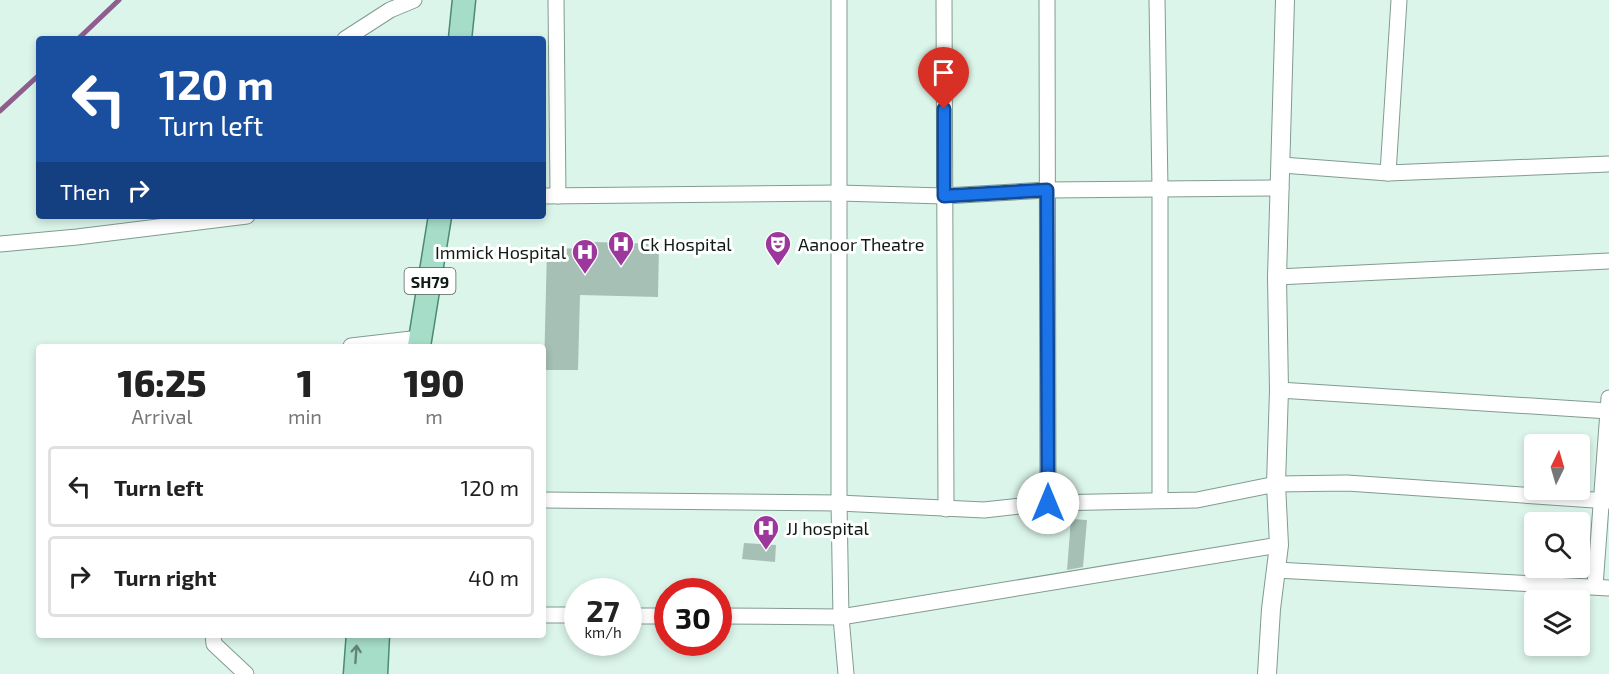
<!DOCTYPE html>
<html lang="en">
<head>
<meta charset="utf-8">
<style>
	body { margin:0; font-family:"Exo 2",sans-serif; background:#f6f6f6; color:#222; height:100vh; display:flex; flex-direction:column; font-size:22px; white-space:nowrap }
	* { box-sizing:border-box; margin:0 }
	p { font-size:20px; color:#767676 }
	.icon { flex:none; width:33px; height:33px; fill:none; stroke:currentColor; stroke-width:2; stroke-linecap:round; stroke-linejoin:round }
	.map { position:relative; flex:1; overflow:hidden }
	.details { position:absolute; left:36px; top:344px; width:510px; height:294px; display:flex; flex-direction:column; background:#fff; border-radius:6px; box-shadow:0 3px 9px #0003 }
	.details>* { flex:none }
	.top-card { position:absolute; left:36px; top:36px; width:510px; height:183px; border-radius:6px; box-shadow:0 3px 9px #0003; background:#1a4fa0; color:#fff; overflow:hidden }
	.needle { width:39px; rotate:5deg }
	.tools { position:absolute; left:1524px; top:434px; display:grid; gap:12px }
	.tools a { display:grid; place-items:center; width:66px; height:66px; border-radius:6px; background:#fff; box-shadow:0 3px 9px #0003; font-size:30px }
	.speed { position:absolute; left:564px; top:578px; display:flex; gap:12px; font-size:30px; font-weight:700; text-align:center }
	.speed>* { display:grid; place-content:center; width:78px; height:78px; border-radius:50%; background:#fff; box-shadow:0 3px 9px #0003; line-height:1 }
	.speed small { font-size:15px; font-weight:400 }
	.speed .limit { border:9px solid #d22; background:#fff; color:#111 }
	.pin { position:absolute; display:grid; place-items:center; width:51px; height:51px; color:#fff; margin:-62px -26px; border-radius:50% 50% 50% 0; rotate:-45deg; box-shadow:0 0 6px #0007 }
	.pin .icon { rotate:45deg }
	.me { position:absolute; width:66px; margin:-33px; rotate:0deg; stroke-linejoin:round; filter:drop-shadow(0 0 4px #0008) }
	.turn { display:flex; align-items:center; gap:21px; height:126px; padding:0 24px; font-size:27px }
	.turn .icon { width:78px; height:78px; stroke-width:2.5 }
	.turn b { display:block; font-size:42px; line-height:51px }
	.then { display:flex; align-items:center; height:57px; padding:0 24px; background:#0003; gap:12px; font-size:22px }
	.eta { display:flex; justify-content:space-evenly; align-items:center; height:102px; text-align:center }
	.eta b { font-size:36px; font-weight:800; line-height:42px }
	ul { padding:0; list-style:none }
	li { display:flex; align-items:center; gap:18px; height:81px; margin:0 12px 9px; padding:0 12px; border:3px solid #e0e0e0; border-radius:6px }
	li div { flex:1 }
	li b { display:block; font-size:22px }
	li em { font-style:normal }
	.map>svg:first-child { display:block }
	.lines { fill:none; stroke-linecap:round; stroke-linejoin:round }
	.stream { stroke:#8d5e8e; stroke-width:5 }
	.building { fill:#a6c0b5 }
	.minor-casing { stroke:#829b90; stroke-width:17 }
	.tertiary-casing { stroke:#829b90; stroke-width:20 }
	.primary-casing { stroke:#4b8a73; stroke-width:25 }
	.minor { stroke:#fff; stroke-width:15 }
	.tertiary { stroke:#fff; stroke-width:18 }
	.primary { stroke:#a6ddc9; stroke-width:22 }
	.oneway { stroke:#628578 }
	.route-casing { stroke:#114b97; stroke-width:15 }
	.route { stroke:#1a73e8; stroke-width:10 }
	.labels { text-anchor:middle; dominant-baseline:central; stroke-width:6; stroke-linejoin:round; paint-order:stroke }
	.shield { fill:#fff; stroke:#585f5c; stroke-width:1.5 }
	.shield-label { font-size:16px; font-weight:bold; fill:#101a16 }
	.poi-label { font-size:18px; fill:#101a16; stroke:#fff; text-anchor:start }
</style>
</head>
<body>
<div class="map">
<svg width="1609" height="674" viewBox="0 0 1609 674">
	<rect width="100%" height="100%" fill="#dbf5ea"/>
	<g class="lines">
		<g class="stream">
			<path d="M78 39 119 0"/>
			<path d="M0 111 39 75"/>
		</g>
	</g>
	<g class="building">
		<path d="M594 242 659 244 658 297 580 295 578 370H544L547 248 594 249Z"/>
		<path d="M1071 519 1087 520 1083 567 1067 570Z"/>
		<path d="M744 543 776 545 775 562 742 559Z"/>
	</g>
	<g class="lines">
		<g class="minor-casing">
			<g id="minor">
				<path d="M556 0 558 196"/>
				<path d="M839 0V503L841 617 846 674"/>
				<path d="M944 0 946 509"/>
				<path d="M1047 0 1048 503"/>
				<path d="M1157 0 1160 189V499"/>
				<path d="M345 39 390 10 414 0"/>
				<path d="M1282 165 1388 173 1609 164"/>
				<path d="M1388 173 1399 0"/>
				<path d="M543 196 839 193 944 196 1047 190 1281 188"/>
				<path d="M0 244 77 237 247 216"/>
				<path d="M1277 277 1609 261"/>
				<path d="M351 346 420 338"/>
				<path d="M1279 390 1609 411"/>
				<path d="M543 500 839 503 984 510 1048 503 1197 500 1276 484 1347 483 1609 501"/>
				<path d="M1276 570 1609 588"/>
				<path d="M1595 586 1609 398"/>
				<path d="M543 615H578"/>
				<path d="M628 616H668"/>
				<path d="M718 616 841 617 1279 545"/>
				<path d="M213 634 214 644 246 674"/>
			</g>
		</g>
		<g class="tertiary-casing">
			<path id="tertiary" d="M1267 674 1271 609 1279 545 1276 484 1279 390 1277 277 1285 0"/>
		</g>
		<g class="primary-casing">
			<g id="primary">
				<path d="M460 39 464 0"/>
				<path d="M419 346 440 216"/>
				<path d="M355 674 358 634"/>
				<path d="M376 674 378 634"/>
			</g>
		</g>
		<use href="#minor" class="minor"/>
		<use href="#tertiary" class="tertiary"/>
		<use href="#primary" class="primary"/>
	</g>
	<defs><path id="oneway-shaft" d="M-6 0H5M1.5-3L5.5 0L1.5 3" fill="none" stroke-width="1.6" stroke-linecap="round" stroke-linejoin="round" transform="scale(1.5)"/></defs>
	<use class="oneway" href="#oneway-shaft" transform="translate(356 654) rotate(-86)"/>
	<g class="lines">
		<g class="route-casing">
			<path id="route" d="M944 109V196L1047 190 1048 503"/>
		</g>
		<use href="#route" class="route"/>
	</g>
	<defs>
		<g id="hospital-pin" transform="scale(1.35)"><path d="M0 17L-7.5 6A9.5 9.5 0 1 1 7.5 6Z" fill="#9c379c" stroke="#fff"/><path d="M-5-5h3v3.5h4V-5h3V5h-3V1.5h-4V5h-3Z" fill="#fff"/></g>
		<g id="theatre-pin" transform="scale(1.35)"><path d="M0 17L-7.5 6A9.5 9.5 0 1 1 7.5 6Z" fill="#9c379c" stroke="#fff"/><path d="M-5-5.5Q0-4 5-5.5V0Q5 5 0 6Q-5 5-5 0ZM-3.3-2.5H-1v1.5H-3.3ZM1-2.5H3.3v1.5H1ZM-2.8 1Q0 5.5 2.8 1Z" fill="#fff"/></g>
	</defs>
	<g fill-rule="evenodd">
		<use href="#hospital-pin" x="621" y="244"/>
		<use href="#theatre-pin" x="778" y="244"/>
		<use href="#hospital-pin" x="585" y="252"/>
		<use href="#hospital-pin" x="766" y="528"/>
	</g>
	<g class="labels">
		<rect class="shield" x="404.5" y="268" width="51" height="26" rx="4.5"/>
		<g class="shield-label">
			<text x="430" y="281">SH79</text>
		</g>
		<g class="poi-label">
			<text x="640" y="244">Ck Hospital</text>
			<text x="798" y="244">Aanoor Theatre</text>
			<text x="566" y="252" text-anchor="end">Immick Hospital</text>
			<text x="786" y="528">JJ hospital</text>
		</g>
	</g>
</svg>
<div class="tools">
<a><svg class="needle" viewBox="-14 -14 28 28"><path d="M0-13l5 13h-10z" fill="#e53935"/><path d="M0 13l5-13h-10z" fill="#767676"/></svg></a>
<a><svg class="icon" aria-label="search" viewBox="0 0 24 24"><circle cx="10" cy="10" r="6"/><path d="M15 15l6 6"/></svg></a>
<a><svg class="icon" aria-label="layers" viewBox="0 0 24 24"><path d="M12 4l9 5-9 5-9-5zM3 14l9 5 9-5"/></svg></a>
</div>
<div class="speed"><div>27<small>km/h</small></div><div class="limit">30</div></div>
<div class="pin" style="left:944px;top:109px;background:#d93025"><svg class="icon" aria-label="arrive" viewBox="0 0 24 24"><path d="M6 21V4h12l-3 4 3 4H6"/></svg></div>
<svg class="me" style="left:1048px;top:503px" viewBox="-20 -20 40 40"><circle r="19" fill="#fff"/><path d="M0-13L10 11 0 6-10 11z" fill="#1a73e8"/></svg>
<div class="top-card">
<div class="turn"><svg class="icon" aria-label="left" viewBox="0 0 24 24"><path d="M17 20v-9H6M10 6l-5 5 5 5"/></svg><div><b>120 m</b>Turn left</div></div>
<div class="then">Then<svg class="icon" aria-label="right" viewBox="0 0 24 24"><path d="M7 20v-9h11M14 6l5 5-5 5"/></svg></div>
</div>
<section class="details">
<div class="eta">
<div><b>16:25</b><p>Arrival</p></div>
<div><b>1</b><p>min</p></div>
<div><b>190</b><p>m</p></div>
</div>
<ul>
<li><svg class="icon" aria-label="left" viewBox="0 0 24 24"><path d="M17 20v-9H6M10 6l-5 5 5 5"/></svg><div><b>Turn left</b></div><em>120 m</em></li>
<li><svg class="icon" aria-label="right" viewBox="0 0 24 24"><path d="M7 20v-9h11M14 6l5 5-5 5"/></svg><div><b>Turn right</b></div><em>40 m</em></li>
</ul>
</section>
</div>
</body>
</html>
